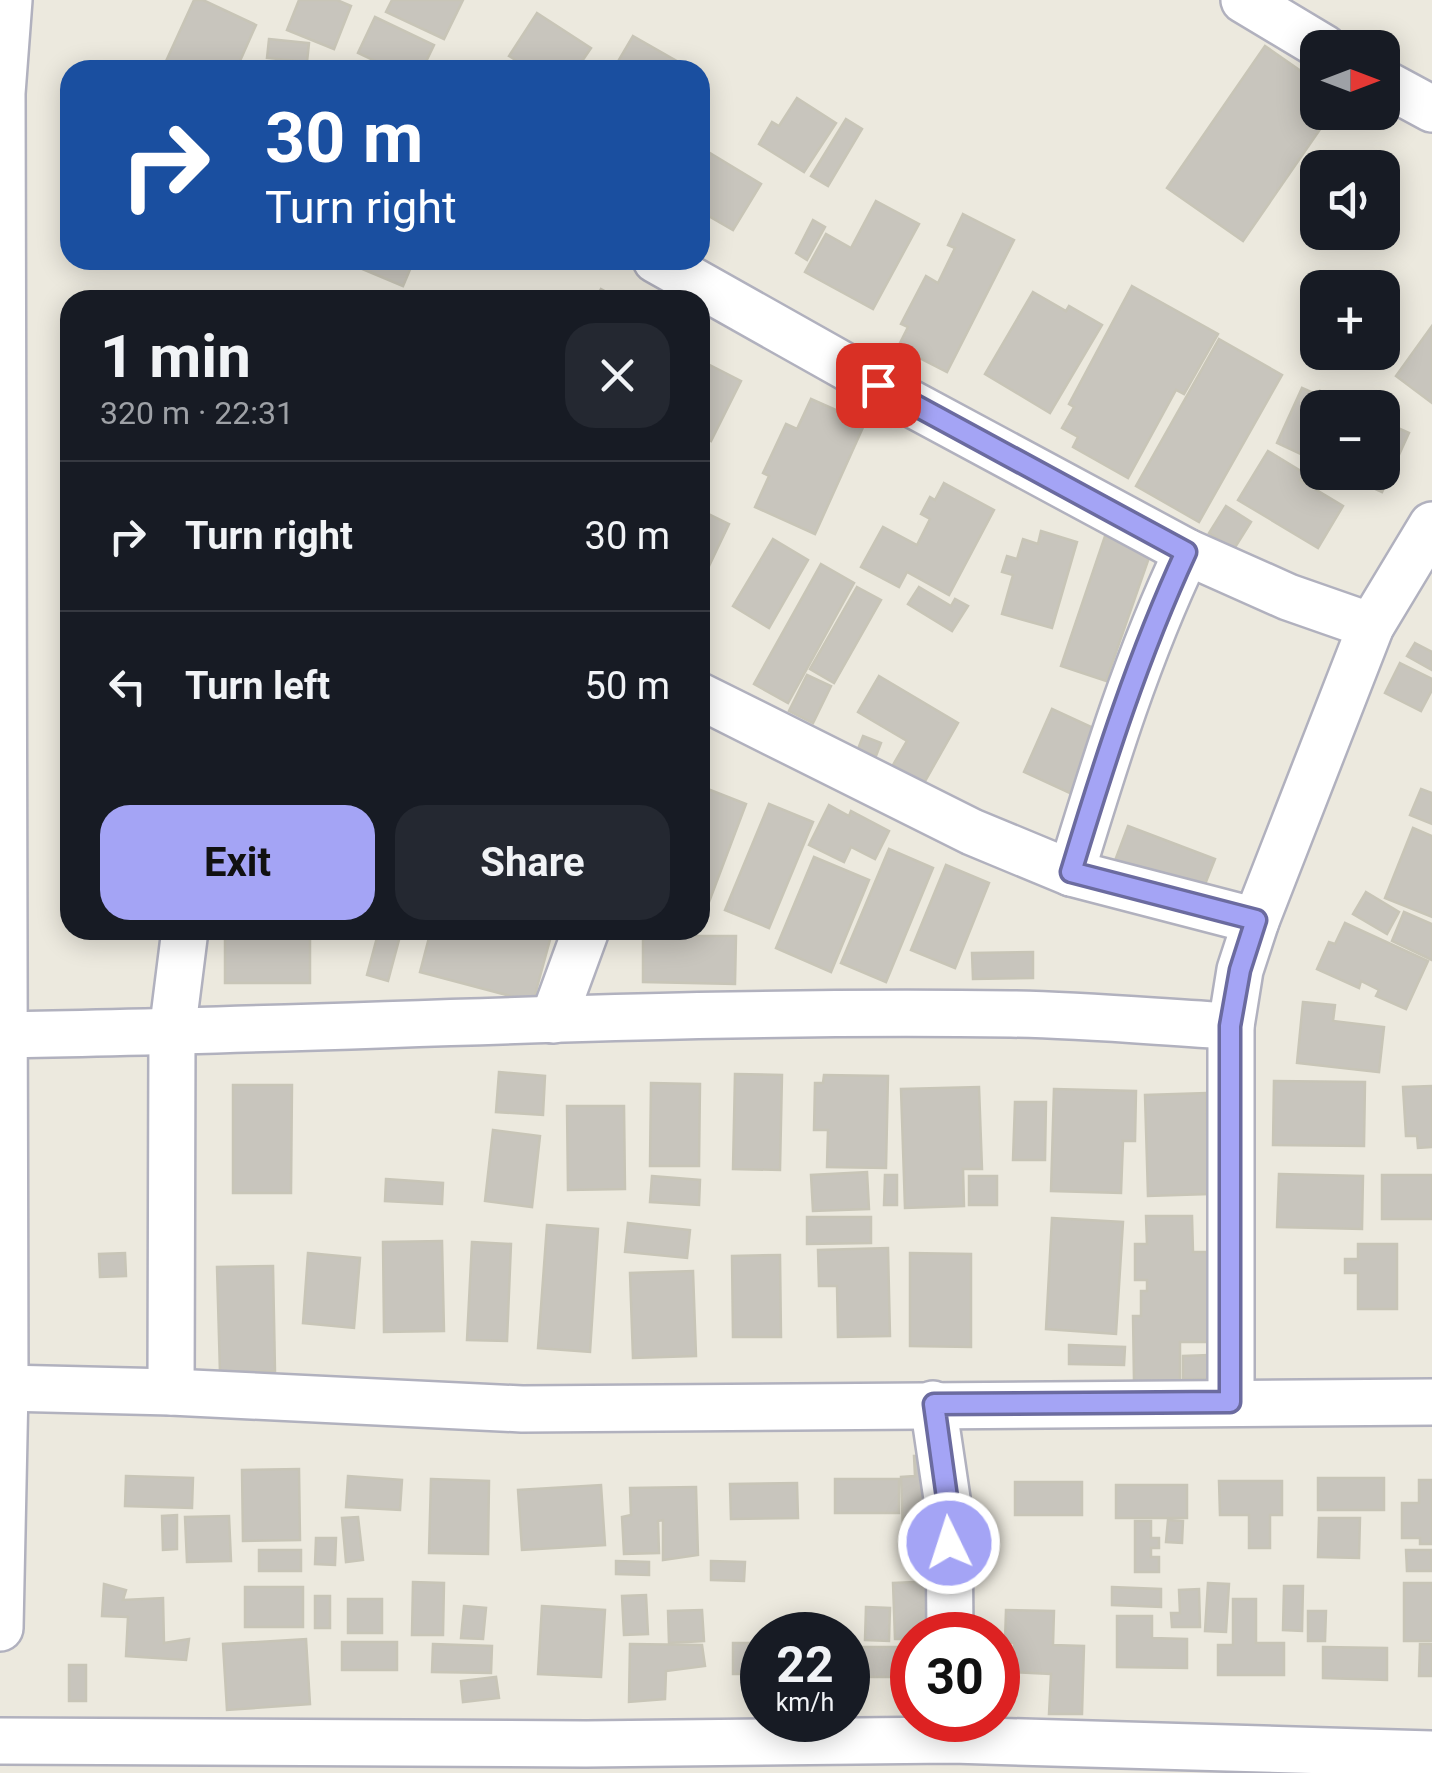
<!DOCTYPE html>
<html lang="en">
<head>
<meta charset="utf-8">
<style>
	body { margin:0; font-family:Roboto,sans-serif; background:#242831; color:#f1f3f6; height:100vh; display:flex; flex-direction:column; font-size:38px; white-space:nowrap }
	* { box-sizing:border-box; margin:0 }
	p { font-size:32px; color:#9ea1a6 }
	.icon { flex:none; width:55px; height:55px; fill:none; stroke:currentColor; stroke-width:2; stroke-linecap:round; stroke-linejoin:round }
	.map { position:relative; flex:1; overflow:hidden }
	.drawer { position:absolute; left:60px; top:290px; width:650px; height:650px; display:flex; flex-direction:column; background:#171b24; border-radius:30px; box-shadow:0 5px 25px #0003 }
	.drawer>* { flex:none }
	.hud { position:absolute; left:60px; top:60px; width:650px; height:210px; border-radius:30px; box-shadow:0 5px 25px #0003; background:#1a4fa0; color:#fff; overflow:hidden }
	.needle { width:65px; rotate:90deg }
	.fabs { position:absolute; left:1300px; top:30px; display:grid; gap:20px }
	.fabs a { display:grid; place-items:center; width:100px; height:100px; border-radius:20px; background:#171b24; box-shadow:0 5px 25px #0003; font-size:50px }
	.speed { position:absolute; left:740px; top:1612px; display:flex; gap:20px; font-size:50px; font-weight:700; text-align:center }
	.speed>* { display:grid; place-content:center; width:130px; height:130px; border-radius:50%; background:#171b24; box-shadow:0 5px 25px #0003; line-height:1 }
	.speed small { font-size:25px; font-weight:400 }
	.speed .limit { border:15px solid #d22; background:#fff; color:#111 }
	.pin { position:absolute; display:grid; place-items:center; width:85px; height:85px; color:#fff; margin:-42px; border-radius:20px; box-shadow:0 5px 15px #0006 }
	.me { position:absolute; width:110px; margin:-55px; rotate:356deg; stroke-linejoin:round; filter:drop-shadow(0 0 8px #0008) }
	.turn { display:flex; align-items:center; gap:35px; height:210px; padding:0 40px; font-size:45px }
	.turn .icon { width:130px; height:130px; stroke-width:2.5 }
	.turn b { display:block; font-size:70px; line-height:85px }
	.round { display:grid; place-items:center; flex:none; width:105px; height:105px; border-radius:30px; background:#242831 }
	.summary { display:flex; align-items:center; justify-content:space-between; height:170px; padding:0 40px }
	h1 { font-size:60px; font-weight:700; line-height:75px }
	.button { display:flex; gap:20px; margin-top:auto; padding:20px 40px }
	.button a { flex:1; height:115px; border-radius:30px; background:#a4a4f5; color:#111; font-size:40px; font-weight:700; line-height:115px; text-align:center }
	.button a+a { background:#242831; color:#f1f3f6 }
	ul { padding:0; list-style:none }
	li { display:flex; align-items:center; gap:30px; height:150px; padding:0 40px; border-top:2px solid #363941 }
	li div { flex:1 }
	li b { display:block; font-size:38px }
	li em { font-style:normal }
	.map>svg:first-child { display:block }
	.building { fill:#c8c5bd; stroke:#c8c5b7; stroke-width:2.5 }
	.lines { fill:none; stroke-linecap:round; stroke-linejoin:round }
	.minor-casing { stroke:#b1b1be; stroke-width:50 }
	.minor { stroke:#fff; stroke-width:45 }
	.route-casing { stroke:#6b6b9f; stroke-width:25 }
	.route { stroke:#a4a4f5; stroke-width:18 }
</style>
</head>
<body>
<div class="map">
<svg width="1432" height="1773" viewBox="0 0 1432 1773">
	<rect width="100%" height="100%" fill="#ece9de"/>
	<g class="building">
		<path d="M194 0H203L256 25 236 70H162Z"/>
		<path d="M299 0H337L351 6 334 49 287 30Z"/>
		<path d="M392 0H463L444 39 386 12Z"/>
		<path d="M537 13 591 48 576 70H531L509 56Z"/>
		<path d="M375 17 434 45 422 70H394L358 53Z"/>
		<path d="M633 36 689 68 688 70H613Z"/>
		<path d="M269 39 309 43 307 62 267 58Z"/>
		<path d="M1265 46 1318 83V112H1332L1243 241 1167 188Z"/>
		<path d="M797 98 836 123 804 172 759 144 772 122 779 126Z"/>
		<path d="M846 119 862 129 828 186 811 176Z"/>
		<path d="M700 147 761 184 733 230 700 211Z"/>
		<path d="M876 201 919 224 873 309 805 272 826 234 851 248Z"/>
		<path d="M963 214 1014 240 947 372 898 347 908 327 901 324 926 276 938 283 955 248 948 245Z"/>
		<path d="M813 220 825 227 807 260 796 253Z"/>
		<path d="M341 260H414L403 286Z"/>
		<path d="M1132 286 1218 334 1184 394 1176 390 1128 478 1073 447 1078 437 1062 428 1074 407 1069 404Z"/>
		<path d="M601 289 621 300H595Z"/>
		<path d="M1033 292 1066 311 1069 306 1102 325 1050 413 985 374Z"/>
		<path d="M1432 326V403L1396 376Z"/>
		<path d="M1219 339 1282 375 1199 522 1136 486Z"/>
		<path d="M700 360 741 381 711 441 700 436Z"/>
		<path d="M1302 388 1318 395 1320 391 1355 408H1318V462L1277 443Z"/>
		<path d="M811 399 865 423 815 534 755 507 769 476 763 473 786 424 797 429Z"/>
		<path d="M1382 421 1409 433 1382 492 1339 472H1382Z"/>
		<path d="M1268 451 1304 473 1300 480 1343 506 1318 548 1238 500Z"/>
		<path d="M944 483 994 510 949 595 907 572 899 587 861 567 883 527 917 545 930 519 921 514 930 497 935 500Z"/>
		<path d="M1226 506 1251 522 1234 549 1209 533Z"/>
		<path d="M700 510 729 524 700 585Z"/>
		<path d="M1041 531 1077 542 1052 628 1002 614 1013 575 1002 572 1007 556 1017 559 1023 539 1038 544Z"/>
		<path d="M1105 536 1151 552 1106 681 1061 666Z"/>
		<path d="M773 539 808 560 769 628 733 606Z"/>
		<path d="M821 564 854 583 788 703 754 684Z"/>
		<path d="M857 587 881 600 834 683 810 669Z"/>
		<path d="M919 587 951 606 955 599 968 606 952 631 908 604Z"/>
		<path d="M1415 643 1432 652V670L1407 656Z"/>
		<path d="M1400 663 1432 679V690L1421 711 1385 693Z"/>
		<path d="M807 675 831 686 813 723 789 711Z"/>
		<path d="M879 676 958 723 924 783 893 765 907 741 858 712Z"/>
		<path d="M1052 709 1098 730 1070 793 1024 772Z"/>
		<path d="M863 736 881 743 876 756 858 749Z"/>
		<path d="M700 786 746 804 706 910 700 907Z"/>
		<path d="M1421 789 1432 793V824L1410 815Z"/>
		<path d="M769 804 813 822 769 928 725 910Z"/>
		<path d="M829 805 849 816 851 811 889 831 875 859 851 847 844 862 809 845Z"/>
		<path d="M1128 826 1215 859 1193 915 1107 882Z"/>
		<path d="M1413 828 1432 836V917L1385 898Z"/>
		<path d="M889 849 933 868 886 982 841 963Z"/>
		<path d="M814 857 869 880 831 972 776 948Z"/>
		<path d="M946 865 989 883 955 968 911 950Z"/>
		<path d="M1366 892 1399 912 1387 934 1353 914Z"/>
		<path d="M1404 912 1432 924V960L1392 941Z"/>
		<path d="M1345 923 1428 961 1406 1009 1376 996 1379 990 1361 981 1359 988 1317 969 1329 942 1335 944Z"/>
		<rect x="225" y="930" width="85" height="53"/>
		<path d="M379 930 400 936 388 981 367 975Z"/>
		<path d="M431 930H530L551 936 533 1002 420 972Z"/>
		<path d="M643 936H736L735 984 643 982Z"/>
		<path d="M1033 952V978L973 979 972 953Z"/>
		<path d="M1303 1002 1335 1005 1333 1021 1384 1027 1379 1072 1297 1063Z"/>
		<path d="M499 1072 545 1076 543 1115 496 1112Z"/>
		<path d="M735 1074 782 1075 780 1170 733 1169Z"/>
		<path d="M824 1075 888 1076 886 1168 827 1167 828 1130H814L815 1083H823Z"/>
		<path d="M1274 1081 1365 1082 1364 1146 1273 1145Z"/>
		<path d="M651 1083 700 1084 699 1166H650Z"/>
		<path d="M233 1085H292L291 1193H233Z"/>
		<path d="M1432 1086V1147L1418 1148 1417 1136H1406L1403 1087Z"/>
		<path d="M979 1087 982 1169H963L964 1206 905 1208 901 1089Z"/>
		<path d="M1054 1089 1136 1091 1135 1141H1123L1121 1193 1051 1191Z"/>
		<path d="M1206 1093 1209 1194 1148 1196 1145 1095Z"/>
		<path d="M1015 1102H1046L1045 1160H1013Z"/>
		<path d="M567 1106H624L625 1189 568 1190Z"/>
		<path d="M493 1130 540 1136 532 1207 485 1201Z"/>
		<path d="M867 1172 869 1209 813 1211 811 1175Z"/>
		<path d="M1279 1174 1363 1176 1362 1229 1277 1227Z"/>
		<path d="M885 1175H897V1205H884Z"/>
		<rect x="1382" y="1175" width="50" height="44"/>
		<path d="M652 1176 700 1180 699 1205 650 1202Z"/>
		<rect x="969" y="1176" width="28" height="29"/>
		<path d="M386 1179 443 1183 442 1204 385 1201Z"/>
		<path d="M1146 1216H1192L1193 1252H1209V1342H1180V1380L1134 1381 1133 1316H1141V1291H1147V1280H1135V1244H1147Z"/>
		<path d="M807 1217H871V1243L807 1244Z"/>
		<path d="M1052 1218 1123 1222 1116 1334 1046 1329Z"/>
		<path d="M628 1223 690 1230 687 1258 625 1252Z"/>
		<path d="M547 1225 598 1229 590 1352 538 1348Z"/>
		<path d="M442 1241 444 1331 384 1332 383 1242Z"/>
		<path d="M472 1242 511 1244 507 1341 467 1340Z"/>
		<path d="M1358 1244H1397V1309H1358V1273H1345V1259H1358Z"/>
		<path d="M888 1248 890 1336 838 1337 837 1286H819L818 1250Z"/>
		<path d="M125 1253 126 1276 100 1277 99 1254Z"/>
		<path d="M308 1253 360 1258 354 1328 303 1323Z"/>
		<path d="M910 1253 971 1254V1347L910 1346Z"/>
		<path d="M780 1255 781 1337H733L732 1256Z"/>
		<path d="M273 1266 275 1371 220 1373 217 1267Z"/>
		<path d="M693 1271 696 1356 633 1358 630 1273Z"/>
		<path d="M1069 1345 1125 1347 1124 1365 1069 1364Z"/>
		<path d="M1209 1355V1379H1183V1356Z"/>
		<path d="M934 1455 937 1530 903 1531 901 1477 915 1476 914 1456Z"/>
		<path d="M299 1469 300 1540 243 1541 242 1470Z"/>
		<path d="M126 1476 193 1478 192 1508 125 1506Z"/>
		<path d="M348 1476 402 1480 400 1510 346 1507Z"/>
		<rect x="1318" y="1478" width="66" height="32"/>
		<path d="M431 1479 489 1481 488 1554 429 1553Z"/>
		<rect x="835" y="1479" width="64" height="34"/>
		<path d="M1419 1480H1432V1544H1420V1538H1402V1503H1419Z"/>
		<path d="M1219 1481H1282V1515H1270V1548H1249V1515H1220Z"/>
		<rect x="1015" y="1482" width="67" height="33"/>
		<path d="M797 1483 798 1518 731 1519 730 1484Z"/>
		<path d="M601 1485 605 1545 522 1550 518 1490Z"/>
		<rect x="1116" y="1485" width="71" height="33"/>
		<path d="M696 1487 698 1555 663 1560V1520L658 1521 659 1553 624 1554 622 1517 631 1515 630 1488Z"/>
		<path d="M177 1515V1549L163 1550 162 1516Z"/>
		<path d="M229 1516 231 1561 187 1562 185 1517Z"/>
		<path d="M358 1517 363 1560 346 1562 342 1518Z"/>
		<path d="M1319 1518H1360L1359 1558 1318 1557Z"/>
		<path d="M1168 1520 1183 1521 1182 1543 1166 1542Z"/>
		<path d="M1135 1521H1151V1538H1159V1548H1151V1557H1159V1572H1135Z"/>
		<path d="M316 1538H336L335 1565 315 1564Z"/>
		<rect x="259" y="1550" width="42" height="21"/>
		<path d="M1406 1550H1431L1432 1571H1407Z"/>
		<path d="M616 1561 649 1562V1575L616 1574Z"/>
		<path d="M711 1561 745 1562 744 1581 711 1580Z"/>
		<path d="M938 1581 939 1635H912V1639H895L893 1583Z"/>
		<path d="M413 1582 444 1583 443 1635H412Z"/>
		<path d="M1208 1583 1229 1584 1226 1632 1205 1631Z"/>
		<rect x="1404" y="1583" width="28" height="58"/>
		<path d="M104 1584 126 1590 123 1600 163 1598 164 1643 189 1639 186 1660 126 1656 128 1617 102 1616Z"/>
		<path d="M1284 1586H1303L1302 1631 1283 1630Z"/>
		<rect x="245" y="1587" width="58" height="40"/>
		<path d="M1112 1587 1161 1589V1607L1112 1605Z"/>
		<path d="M1199 1589 1200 1627H1172L1171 1613H1180L1179 1590Z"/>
		<path d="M646 1595 648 1634 624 1635 622 1596Z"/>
		<rect x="315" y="1596" width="15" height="32"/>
		<rect x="348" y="1599" width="34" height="34"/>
		<path d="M1233 1599H1256V1643H1284V1675H1218V1645H1233Z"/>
		<path d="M464 1606 486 1608 483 1639 461 1638Z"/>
		<path d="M542 1606 605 1610 601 1677 538 1674Z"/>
		<path d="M866 1607 890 1608 889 1641 865 1640Z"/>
		<path d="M702 1610 704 1641 669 1643 668 1611Z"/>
		<path d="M1006 1610 1054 1611 1053 1645 1084 1646 1082 1714H1049L1051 1674 1013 1672 1014 1643 1005 1642Z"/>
		<path d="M1308 1611H1326L1325 1641H1308Z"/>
		<path d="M1117 1616H1152V1638L1187 1639V1668L1117 1667Z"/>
		<path d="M306 1639 310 1704 227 1710 223 1644Z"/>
		<rect x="342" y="1642" width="55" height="28"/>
		<rect x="733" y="1643" width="29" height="31"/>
		<path d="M433 1644 492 1646 491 1673 432 1672Z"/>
		<path d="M630 1644 702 1645 705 1666 666 1671 665 1699 629 1702Z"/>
		<path d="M1420 1644H1432V1676H1419Z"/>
		<rect x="848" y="1647" width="53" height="30"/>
		<path d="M1323 1647 1387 1648V1680L1323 1678Z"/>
		<rect x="69" y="1665" width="17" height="36"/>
		<path d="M496 1677 499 1698 463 1702 461 1681Z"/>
	</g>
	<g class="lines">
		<g class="minor-casing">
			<g id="minor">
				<path d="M1244 0 1324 48"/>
				<path d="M1382 82 1432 109"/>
				<path d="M656 260 912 404 1187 552 1288 597 1371 626"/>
				<path d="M700 696 972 832 1071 873 1256 921"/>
				<path d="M1071 873C1105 762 1137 657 1187 552"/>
				<path d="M553 1020 586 930"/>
				<path d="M2 1035C338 1030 674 1009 1011 1014 1084 1015 1157 1022 1231 1026"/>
				<path d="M5 1388 171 1392 522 1409 1432 1402"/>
				<path d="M171 1392 172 1033 185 930"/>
				<path d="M1231 1401V1026L1240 970 1256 921 1371 626 1432 525"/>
				<path d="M933 1404 949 1512 950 1635"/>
				<path d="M0 1628 5 1388 2 93 9 0"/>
				<path d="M0 1741 586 1744 952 1740 1432 1754"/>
			</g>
		</g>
		<use href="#minor" class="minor"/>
	</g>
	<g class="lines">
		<g class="route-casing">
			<path id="route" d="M878 385 1186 552C1138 656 1104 763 1071 872L1256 920 1240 970 1230 1026V1402L934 1404 949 1512V1543"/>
		</g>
		<use href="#route" class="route"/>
	</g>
</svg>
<div class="fabs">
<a><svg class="needle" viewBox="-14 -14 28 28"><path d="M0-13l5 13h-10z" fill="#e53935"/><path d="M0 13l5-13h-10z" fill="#9ea1a6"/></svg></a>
<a><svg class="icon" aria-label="sound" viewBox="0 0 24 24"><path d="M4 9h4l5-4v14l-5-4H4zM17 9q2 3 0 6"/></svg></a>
<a>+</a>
<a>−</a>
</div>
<div class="speed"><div>22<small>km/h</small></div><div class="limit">30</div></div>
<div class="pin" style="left:878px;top:385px;background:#d93025"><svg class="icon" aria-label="arrive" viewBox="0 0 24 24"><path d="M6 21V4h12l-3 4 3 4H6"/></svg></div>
<svg class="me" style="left:949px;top:1543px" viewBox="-20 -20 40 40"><circle r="17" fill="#a4a4f5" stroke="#fff" stroke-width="3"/><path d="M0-11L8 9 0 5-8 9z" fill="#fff"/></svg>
<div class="hud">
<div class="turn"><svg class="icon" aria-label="right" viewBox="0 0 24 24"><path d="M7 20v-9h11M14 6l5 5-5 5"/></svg><div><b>30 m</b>Turn right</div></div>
</div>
<section class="drawer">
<div class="summary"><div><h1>1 min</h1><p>320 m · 22:31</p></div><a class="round"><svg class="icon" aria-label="close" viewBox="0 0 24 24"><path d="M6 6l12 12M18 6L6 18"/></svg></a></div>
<ul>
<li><svg class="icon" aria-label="right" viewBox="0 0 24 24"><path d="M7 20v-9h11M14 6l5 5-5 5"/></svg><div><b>Turn right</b></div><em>30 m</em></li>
<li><svg class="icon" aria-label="left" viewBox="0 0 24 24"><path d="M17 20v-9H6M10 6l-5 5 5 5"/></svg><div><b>Turn left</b></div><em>50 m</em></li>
</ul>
<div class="button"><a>Exit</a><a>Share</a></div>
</section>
</div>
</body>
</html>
